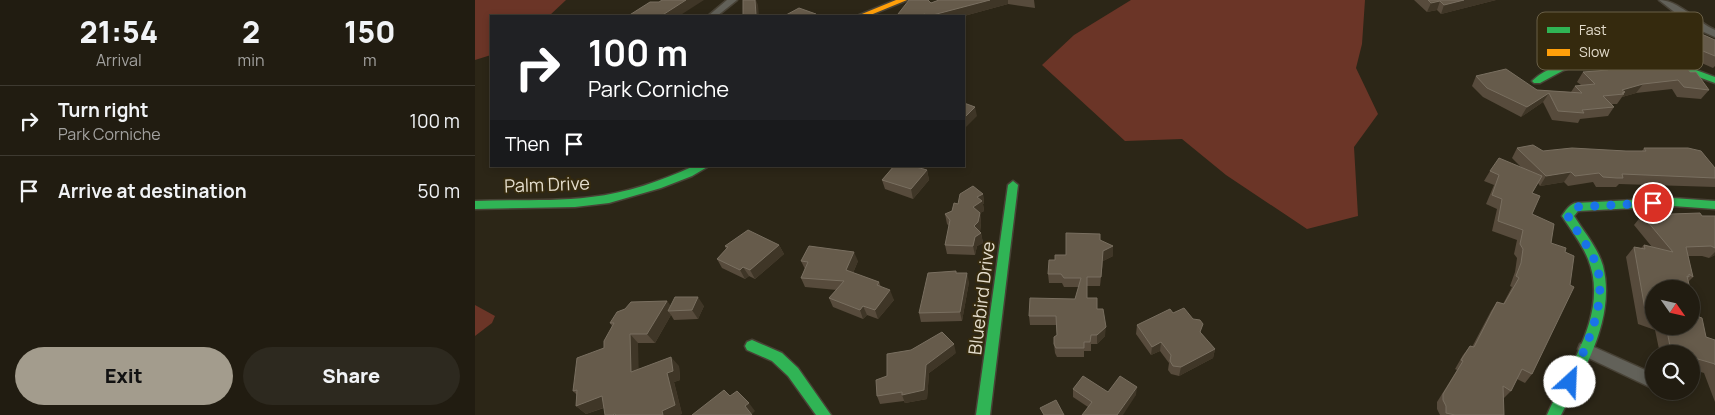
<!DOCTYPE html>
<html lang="en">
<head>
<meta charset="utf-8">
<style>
	body { margin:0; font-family:Manrope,sans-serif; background:#2d291f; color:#f1f3f6; height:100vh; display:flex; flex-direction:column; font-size:19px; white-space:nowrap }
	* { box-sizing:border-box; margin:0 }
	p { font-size:16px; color:#a2a19f }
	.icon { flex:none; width:28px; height:28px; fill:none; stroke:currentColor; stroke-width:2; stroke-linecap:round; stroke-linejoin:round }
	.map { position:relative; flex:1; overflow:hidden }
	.side { display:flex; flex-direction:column; background:#211c11; width:475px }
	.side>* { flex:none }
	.hud { position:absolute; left:15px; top:15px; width:475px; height:152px; border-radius:0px; box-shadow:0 2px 8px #0003,0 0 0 1px #3e3a31; background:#202124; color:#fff; overflow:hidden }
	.needle { width:32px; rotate:124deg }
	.fabs { position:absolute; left:1170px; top:280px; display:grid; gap:10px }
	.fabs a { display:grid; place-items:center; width:55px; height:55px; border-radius:50%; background:#211c11; box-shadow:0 2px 8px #0003,0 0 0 1px #3e3a31; font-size:25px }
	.pin { position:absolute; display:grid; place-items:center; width:42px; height:42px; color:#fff; margin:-21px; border:2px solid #fff; border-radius:50%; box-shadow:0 1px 5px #0007 }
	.me { position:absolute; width:55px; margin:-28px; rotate:25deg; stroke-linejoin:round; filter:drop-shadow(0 0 4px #0008) }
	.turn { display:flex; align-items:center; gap:18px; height:105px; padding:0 15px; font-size:22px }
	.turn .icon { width:65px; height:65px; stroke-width:2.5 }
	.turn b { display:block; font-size:35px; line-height:42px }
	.then { display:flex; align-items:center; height:48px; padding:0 15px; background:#0003; gap:10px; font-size:19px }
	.eta { display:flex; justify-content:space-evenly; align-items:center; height:85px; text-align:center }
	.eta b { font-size:30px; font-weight:800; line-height:35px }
	.primary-button { display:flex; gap:10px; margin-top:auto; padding:10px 15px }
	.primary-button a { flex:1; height:58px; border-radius:30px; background:#a39c8d; color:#111; font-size:20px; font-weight:800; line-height:58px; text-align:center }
	.primary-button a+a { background:#2d291f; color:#f1f3f6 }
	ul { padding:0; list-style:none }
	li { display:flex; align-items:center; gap:15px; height:70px; padding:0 15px; border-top:1px solid #3e3a31 }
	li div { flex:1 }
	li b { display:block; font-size:19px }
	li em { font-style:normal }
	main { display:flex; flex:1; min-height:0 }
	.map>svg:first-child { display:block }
	.green { fill:#6b3527 }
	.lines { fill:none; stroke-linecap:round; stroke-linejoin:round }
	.street-casing { stroke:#484236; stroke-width:3 }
	.fast-casing { stroke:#484236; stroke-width:3 }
	.slow-casing { stroke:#484236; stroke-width:3 }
	.street { fill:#626159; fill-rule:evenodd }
	.fast { fill:#30b455; fill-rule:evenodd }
	.slow { fill:#ff9f0a; fill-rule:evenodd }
	.wall { fill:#574b3c }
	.shaded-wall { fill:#3f3627 }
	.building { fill:#665b4b; stroke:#796f60 }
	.route { stroke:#1a73e8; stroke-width:9; stroke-dasharray:0 16.2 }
	.labels { text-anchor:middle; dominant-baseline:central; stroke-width:4; stroke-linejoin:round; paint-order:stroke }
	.street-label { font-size:18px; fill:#e3dccc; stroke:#352a0e }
	.key { fill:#352a0e; stroke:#695f47; stroke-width:1 }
	.key-label { font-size:14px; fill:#e3dccc }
</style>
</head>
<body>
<main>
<section class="side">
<div class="eta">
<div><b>21:54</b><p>Arrival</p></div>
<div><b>2</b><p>min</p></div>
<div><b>150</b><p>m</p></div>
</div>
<ul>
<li><svg class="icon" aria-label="right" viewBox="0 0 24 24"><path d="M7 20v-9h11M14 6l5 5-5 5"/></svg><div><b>Turn right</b><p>Park Corniche</p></div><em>100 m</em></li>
<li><svg class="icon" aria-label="arrive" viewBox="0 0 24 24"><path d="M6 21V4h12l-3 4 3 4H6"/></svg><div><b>Arrive at destination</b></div><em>50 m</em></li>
</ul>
<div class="primary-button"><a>Exit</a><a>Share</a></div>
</section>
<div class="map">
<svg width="1240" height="415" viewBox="0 0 1240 415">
	<rect width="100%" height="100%" fill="#2c2617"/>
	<g class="green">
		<path d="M0 0H91L74 16H16V55L0 60Z"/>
		<path d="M656 0H890L887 44 881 68 903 114 879 147 883 216 832 229 751 175 707 139 650 141 567 65 599 35Z"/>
		<path d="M0 305 20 316 17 323 0 336Z"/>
	</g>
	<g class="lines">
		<g class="street-casing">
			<g id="street">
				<path d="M252 0H262L242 16H233Z"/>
				<path d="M1184 0C1203 0 1222 22 1240 30V37L1220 28Z"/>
				<path d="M1110 343 1179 374V389L1105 354 1103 349 1105 344Z"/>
			</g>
		</g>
		<g class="fast-casing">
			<g id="fast">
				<path d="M1130 53C1169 52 1204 63 1240 77V83L1191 65 1151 58 1130 59 1111 62 1089 70 1065 83H1059L1057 81C1075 64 1106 58 1130 53Z"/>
				<path d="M219 166H234L217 176 186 188 134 203 100 207 0 209V201C39 199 78 202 116 197 152 193 186 181 219 166Z"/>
				<path d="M538 181 543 185 515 415H501L533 185Z"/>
				<path d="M1198 198 1240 201V209L1198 206 1103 211 1099 216C1109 232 1123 248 1128 266 1141 318 1109 370 1086 415H1072C1092 369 1135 313 1113 259 1107 244 1096 230 1087 216 1090 211 1094 205 1100 203Z"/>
				<path d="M277 340 307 353 323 368 356 415H341L313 376 297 361 272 350 270 346 272 342Z"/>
			</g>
		</g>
		<g class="slow-casing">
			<path id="slow" d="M421 0H432L393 16H382Z"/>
		</g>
		<use href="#street" class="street"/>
		<use href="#fast" class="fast"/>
		<use href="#slow" class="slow"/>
	</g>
	<g class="wall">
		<path d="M464 0H559L560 8 533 4 489 16H424L423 14Z"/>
		<path d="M939 0H1021L966 14 962 10 952 12Z"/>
		<path d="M1163 29 1207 31 1240 40V66L1238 68 1183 44 1178 47 1157 38Z"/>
		<path d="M1128 65H1176L1215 72 1234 90 1226 99 1202 97 1197 89 1161 93 1147 97 1142 104H1137L1139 107 1133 116 1105 119 1103 123 1077 120 1068 102 1046 117 1008 97 997 86 1001 76 1062 90 1096 92 1100 86 1106 85 1102 82 1108 72 1124 71Z"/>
		<path d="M1042 148 1068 151H1167L1169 148 1240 168V187L1144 184 1141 187H1121L1118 182 1093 186 1089 182 1065 186 1063 183 1057 193V374L1050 383 1042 379 1036 391 1028 399 1029 415H965L962 409V402L982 370 980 369 988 355 995 346 997 347 1016 311 1022 302 1028 304 1037 287 1035 286 1040 272 1042 258 1039 254 1042 240 1017 231 1022 209 1011 204 1019 185 1009 181 1015 171 1046 167 1037 158Z"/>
		<path d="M419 166H449V169L452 170 454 180 438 199 410 189 407 180Z"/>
		<path d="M508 194 509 203 508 204 509 211 505 213 506 223 505 232 506 233 508 243 502 246 500 255 472 254 470 245 474 226 472 224 470 214 477 211 483 204Z"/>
		<path d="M1167 215 1240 216V255L1234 258 1227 256H1213L1218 277 1213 282 1179 289V326H1216L1220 307 1231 337 1240 340V402L1229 373 1216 369V354H1185L1180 330 1163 324 1151 257 1159 247 1166 248 1169 245 1177 247 1159 225Z"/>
		<path d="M625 240 638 256 628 261 625 286H612V298L622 309 630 336 622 344H616V351H609V357H582L580 353 579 344 582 335 581 325H555L554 316 600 299 604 287H589L587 283H574L573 274 580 260Z"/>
		<path d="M304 245 309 254 280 279 274 276 270 279 247 268 242 259 251 249 250 246Z"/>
		<path d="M326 261H383L378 273 404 282 406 287 419 300 403 319 392 315 388 319 358 307 354 298 362 290 330 287 326 278 330 269Z"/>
		<path d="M482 273 494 282 487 321 446 322 444 313Z"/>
		<path d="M192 301 195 306H229L223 319 199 320 196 315 180 343H163V369L204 366 205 380 199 382 207 414 129 408 111 414 101 406 102 395 98 391 129 348 137 326 135 323Z"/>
		<path d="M698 313 726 333 740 349 738 358 704 376 696 374 693 370 694 363 685 351 676 355 661 334 662 325Z"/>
		<path d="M481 353 454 373 452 399 430 403 429 401 405 404 402 396Z"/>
		<path d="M598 389 633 392 661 395 613 407 598 397Z"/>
	</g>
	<g class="shaded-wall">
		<path d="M211 0H229L204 16H186Z"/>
		<path d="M280 0H281L283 5 284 16H275Z"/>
		<path d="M515 0H533V4L489 16H454Z"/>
		<path d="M989 0H1021L966 14 969 5Z"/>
		<path d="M965 1 962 10 952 12 956 3Z"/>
		<path d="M1189 35 1183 44 1178 47 1184 38Z"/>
		<path d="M1168 84 1161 93 1147 97 1150 92 1147 90Z"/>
		<path d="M1074 93 1068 102 1046 117 1052 107Z"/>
		<path d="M500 107 502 116 489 129V118Z"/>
		<path d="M441 166H449V170L443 176Z"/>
		<path d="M452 170 454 180 438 199 436 189Z"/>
		<path d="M1096 172 1089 182 1065 186 1071 176Z"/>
		<path d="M508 194 509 203 508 204 509 211 505 213 506 223 505 232 499 226 498 207 502 197Z"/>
		<path d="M506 233 508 243 502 246 500 255 498 246 500 237Z"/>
		<path d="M304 245 309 254 280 279 275 270Z"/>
		<path d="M638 246V256L628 261 625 286 628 251Z"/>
		<path d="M379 252 383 261 375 280 371 270Z"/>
		<path d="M1240 252V255L1234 258Z"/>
		<path d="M268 267 274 276 270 279 265 270Z"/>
		<path d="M492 273 494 282 487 321 485 312Z"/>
		<path d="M415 290 419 300 403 319 400 310Z"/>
		<path d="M223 297 229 306 223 319 217 310Z"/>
		<path d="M192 301 199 310 193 311 196 315 180 343 172 334Z"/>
		<path d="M388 306 392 315 388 319 385 310Z"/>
		<path d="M631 327 630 336 622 344V335Z"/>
		<path d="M155 334 163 343 164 381 156 372Z"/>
		<path d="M686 342 685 351 676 355 677 347Z"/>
		<path d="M479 344 481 353 454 373 452 399 430 403 427 395 451 365Z"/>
		<path d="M740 349 738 358 704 376 706 367Z"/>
		<path d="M196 357 204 366 205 380 199 382 207 414 205 415H188L187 411 192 373Z"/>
		<path d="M662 387 661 395 648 415H642Z"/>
		<path d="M127 396 136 405 111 414 101 406Z"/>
		<path d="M274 403 280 411 276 415 270 406Z"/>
	</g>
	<g class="building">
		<path d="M187 0H211L186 16 182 15 181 16H153L175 2H184Z"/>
		<path d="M268 0H280L281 15 268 16Z"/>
		<path d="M434 0H453L456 3 464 0H515L454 16H452L450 14 442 16 423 14Z"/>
		<path d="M953 0H989L969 5 965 1 956 3Z"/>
		<path d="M324 8 341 14 338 16H311V15Z"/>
		<path d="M1179 19 1207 31 1213 28 1240 40V56L1189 35 1184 38 1163 29Z"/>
		<path d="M1165 60 1176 65 1213 69 1215 72H1221L1234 90 1209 87 1203 80 1168 84 1147 90 1150 92 1147 93 1149 94 1128 96 1139 107 1107 110 1109 113 1083 111 1074 93 1052 107 1012 88 1001 76 1031 69 1062 90 1107 93 1100 86 1120 84 1108 72 1133 70 1128 65Z"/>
		<path d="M489 103 500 107 489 118Z"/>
		<path d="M1058 145 1068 151 1097 148 1151 151H1171L1169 148H1213L1226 151 1240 168V178L1147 174 1148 178H1142L1128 177 1124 173 1100 176 1096 172 1071 176 1042 148Z"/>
		<path d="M1024 158 1067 176 1057 193 1065 196 1057 214 1079 224 1076 243 1091 248 1090 252 1099 256 1095 285 1099 287 1057 374 1047 369 1036 391 1028 386 1029 415H980L971 413V406L968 400V394L988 361 986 360 995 346 999 347 1022 302 1029 304 1044 278 1041 276 1046 263 1048 249 1045 244 1048 230 1023 221 1027 199 1017 195 1024 175 1015 171Z"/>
		<path d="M419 166H441V167L452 170 436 189 407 180Z"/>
		<path d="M498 186 508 194 502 197 507 201 498 207 505 213 503 222 499 226 506 233 500 237 498 246 470 245 475 220 470 214 477 211 479 203 483 204 485 194Z"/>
		<path d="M1225 213 1227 216H1240V248L1236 246 1211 247 1218 277 1214 274V277L1212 276 1215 289H1179V318L1171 315 1159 247 1170 249 1169 245 1198 252 1167 215Z"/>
		<path d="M273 230 304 245 275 270 268 267 265 270 242 259 253 247 250 246Z"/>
		<path d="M591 233 625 234V240L638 246 628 251 626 277H612V298H622V309H628L631 327 622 335H616L615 342H609V348H581L579 344V337L582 335 581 316H554L555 298 600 299 606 278H589L586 274H573L574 260H580V255H591Z"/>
		<path d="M334 246 379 252 371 270 404 282 402 285 415 290 400 310 388 306 385 310 354 298 369 281 326 278 333 262 326 261Z"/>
		<path d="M481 271V273H492L485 312 444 313 453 273Z"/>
		<path d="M1216 293 1220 307 1222 308 1224 317 1227 318 1231 337 1240 340V365V364L1216 357V354H1207L1206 349 1195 346 1191 326H1216Z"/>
		<path d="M200 297H223L217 310 193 311Z"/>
		<path d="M192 301 172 334H155L156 372 196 357 198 371 192 373 200 405 187 411 188 415H141L140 414 137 415H130L127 396 101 406 102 390 98 391 102 358 129 348V341L139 323H135L142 312 150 309 156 302Z"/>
		<path d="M709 308 718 319 725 320 728 324 725 332 740 349 706 367 698 366 695 361 696 355 686 342 677 347 662 325 695 309 698 313Z"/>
		<path d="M467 332 479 344 451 365 449 390 427 395V392L402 396 401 380 412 376V354L436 350Z"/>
		<path d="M608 376 633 392 645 376 662 387 642 415H607L617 402 598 389Z"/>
		<path d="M249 390 255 396 262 391 274 403 270 406 277 415H217Z"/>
		<path d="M581 400 589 415H569L565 408Z"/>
	</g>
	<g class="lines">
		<path class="route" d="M1095 382C1110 348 1133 305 1122 267 1118 252 1101 231 1093 216L1100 207 1178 203"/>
	</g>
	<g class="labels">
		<g class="street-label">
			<text transform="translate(72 184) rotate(-2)">Palm Drive</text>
			<text transform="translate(506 298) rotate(-83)">Bluebird Drive</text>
		</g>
	</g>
	<rect x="1062" y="12" width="166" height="58" rx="8" class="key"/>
	<rect x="1072" y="27" width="23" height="6" fill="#30b455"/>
	<rect x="1072" y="49" width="23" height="7" fill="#ff9f0a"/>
	<g class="key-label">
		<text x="1104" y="35">Fast</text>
		<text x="1104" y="57">Slow</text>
	</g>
</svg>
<div class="fabs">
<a><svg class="needle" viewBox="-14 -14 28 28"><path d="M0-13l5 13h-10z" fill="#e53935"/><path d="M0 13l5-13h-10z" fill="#a2a19f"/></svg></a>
<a><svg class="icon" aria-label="search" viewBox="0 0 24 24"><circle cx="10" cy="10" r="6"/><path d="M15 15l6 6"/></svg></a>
</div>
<div class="pin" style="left:1178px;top:203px;background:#d93025"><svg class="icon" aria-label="arrive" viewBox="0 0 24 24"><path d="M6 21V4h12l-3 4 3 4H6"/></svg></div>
<svg class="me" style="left:1095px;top:382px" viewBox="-20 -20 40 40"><circle r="19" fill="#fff"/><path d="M0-13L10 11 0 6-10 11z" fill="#1a73e8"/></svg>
<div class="hud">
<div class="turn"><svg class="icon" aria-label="right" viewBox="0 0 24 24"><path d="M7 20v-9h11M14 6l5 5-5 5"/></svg><div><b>100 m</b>Park Corniche</div></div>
<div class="then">Then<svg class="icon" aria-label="arrive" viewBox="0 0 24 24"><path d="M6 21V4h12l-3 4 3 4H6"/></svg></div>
</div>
</div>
</main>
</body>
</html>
